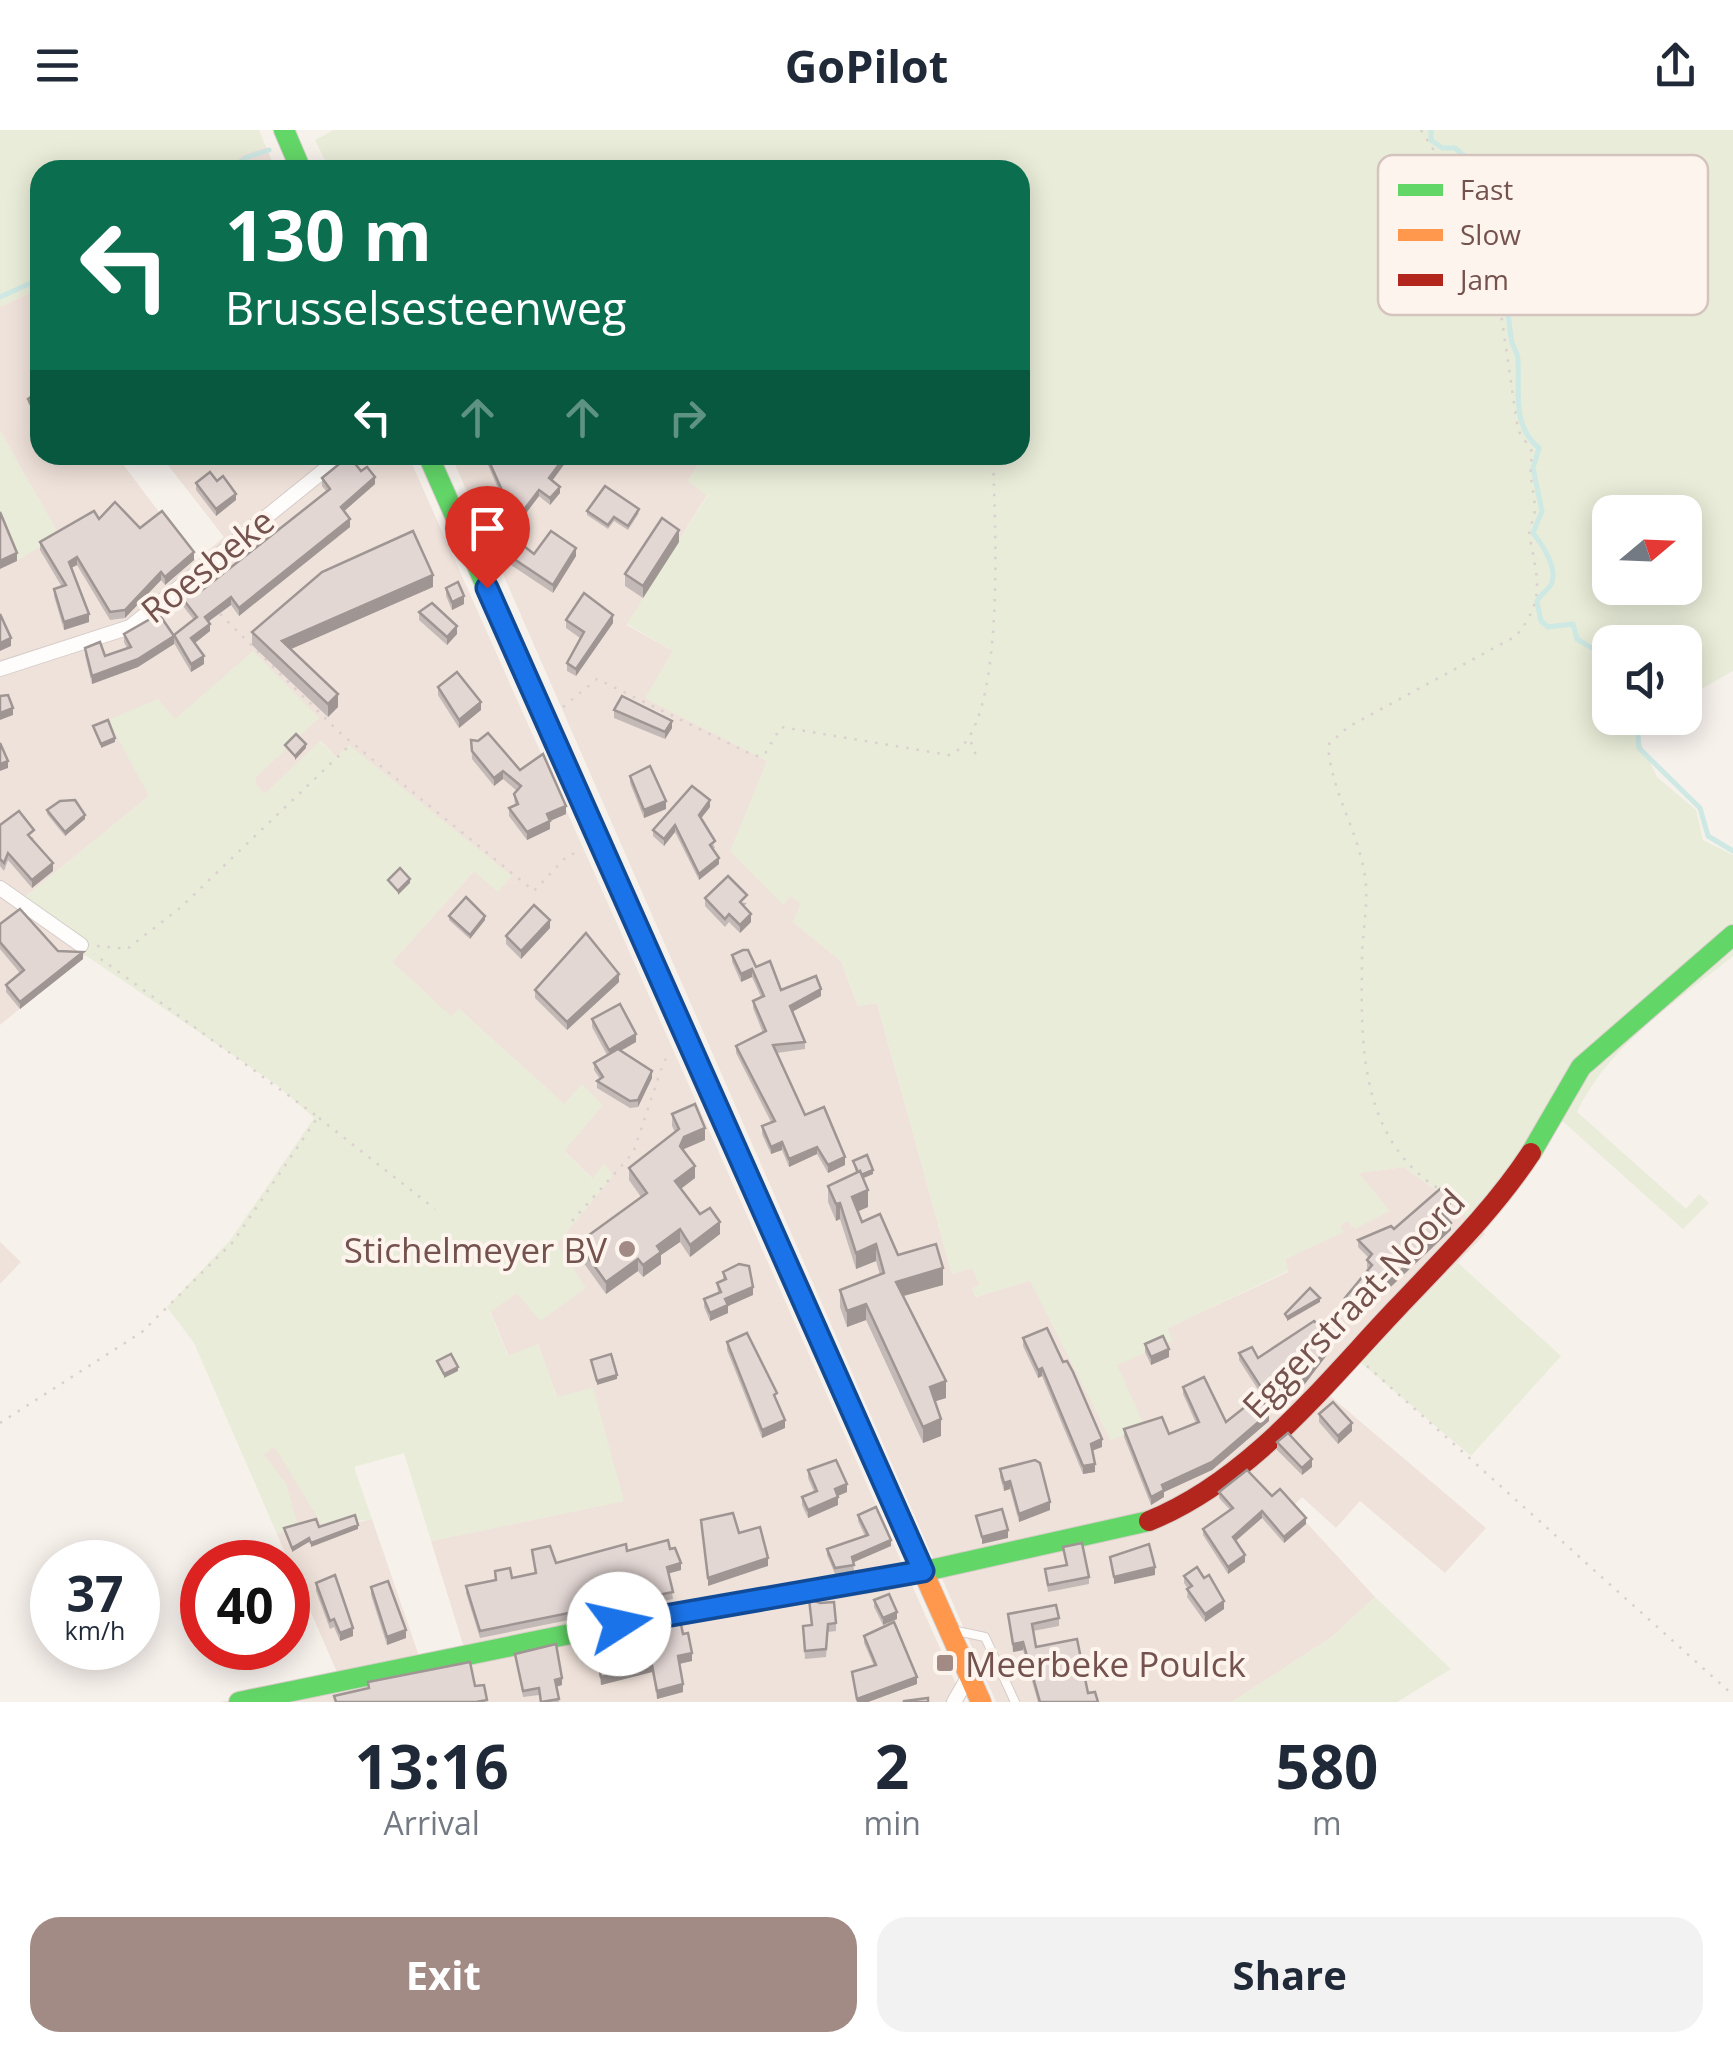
<!DOCTYPE html>
<html lang="en">
<head>
<meta charset="utf-8">
<style>
	body { margin:0; font-family:"Open Sans",sans-serif; background:#f2f2f3; color:#1f2937; height:100vh; display:flex; flex-direction:column; font-size:38px; white-space:nowrap }
	* { box-sizing:border-box; margin:0 }
	p { font-size:32px; color:#747a83 }
	.icon { flex:none; width:55px; height:55px; fill:none; stroke:currentColor; stroke-width:2; stroke-linecap:round; stroke-linejoin:round }
	.map { position:relative; height:1572px; overflow:hidden }
	.side { display:flex; flex-direction:column; background:#fff; flex:1 }
	.side>* { flex:none }
	.guide { position:absolute; left:30px; top:30px; width:1000px; height:305px; border-radius:30px; box-shadow:0 5px 25px #0003; background:#0b6e4f; color:#fff; overflow:hidden }
	.needle { width:65px; rotate:71deg }
	.buttons { position:absolute; left:1592px; top:365px; display:grid; gap:20px }
	.buttons a { display:grid; place-items:center; width:110px; height:110px; border-radius:20px; background:#fff; box-shadow:0 5px 25px #0003; font-size:50px }
	.speed { position:absolute; left:30px; top:1410px; display:flex; gap:20px; font-size:50px; font-weight:700; text-align:center }
	.speed>* { display:grid; place-content:center; width:130px; height:130px; border-radius:50%; background:#fff; box-shadow:0 5px 25px #0003; line-height:1 }
	.speed small { font-size:25px; font-weight:400 }
	.speed .limit { border:15px solid #d22; background:#fff; color:#111 }
	.pin { position:absolute; display:grid; place-items:center; width:85px; height:85px; color:#fff; margin:-102px -42px; border-radius:50% 50% 50% 0; rotate:-45deg; box-shadow:0 0 10px #0007 }
	.pin .icon { rotate:45deg }
	.me { position:absolute; width:110px; margin:-55px; rotate:80deg; stroke-linejoin:round; filter:drop-shadow(0 0 8px #0008) }
	.turn { display:flex; align-items:center; gap:35px; height:210px; padding:0 30px; font-size:45px }
	.turn .icon { width:130px; height:130px; stroke-width:2.5 }
	.turn b { display:block; font-size:70px; line-height:85px }
	.lanes { display:flex; align-items:center; height:95px; padding:0 30px; background:#0003; justify-content:center; gap:50px; direction:ltr }
	.lanes .off { opacity:.35 }
	.eta { display:flex; justify-content:space-evenly; align-items:center; height:170px; text-align:center }
	.eta b { font-size:60px; font-weight:700; line-height:70px }
	.button { display:flex; gap:20px; margin-top:auto; padding:20px 30px }
	.button a { flex:1; height:115px; border-radius:30px; background:#a28a85; color:#fff; font-size:40px; font-weight:700; line-height:115px; text-align:center }
	.button a+a { background:#f2f2f3; color:#1f2937 }
	header { display:flex; justify-content:space-between; align-items:center; height:130px; padding:0 30px; background:#fff; font-size:45px; font-weight:700 }
	.map>svg:first-child { display:block }
	.residential { fill:#efe2da }
	.green { fill:#e8ecd8; fill-rule:evenodd }
	.lines { fill:none; stroke-linecap:round; stroke-linejoin:round }
	.stream { stroke:#cee8e4; stroke-width:5 }
	.lane-casing { stroke:#d6ccc9; stroke-width:10 }
	.street-casing { stroke:#d6ccc9; stroke-width:16 }
	.fast-casing { stroke:#d8ceca; stroke-width:22 }
	.slow-casing { stroke:#d8ceca; stroke-width:22 }
	.jam-casing { stroke:#d8ceca; stroke-width:22 }
	.path { stroke:#dad0cf; stroke-width:2.5; stroke-dasharray:2.5 8; stroke-linecap:butt }
	.lane { stroke:#fefdfc; stroke-width:8 }
	.street { stroke:#fefdfc; stroke-width:14 }
	.fast { stroke:#63d668; stroke-width:20 }
	.slow { stroke:#ff974d; stroke-width:20 }
	.jam { stroke:#b3261e; stroke-width:20 }
	.wall { fill:#c3b9b6 }
	.shaded-wall { fill:#9f9694 }
	.building { fill:#e3d7d4; stroke:#9f9694; stroke-width:2.5 }
	.route-casing { stroke:#114b97; stroke-width:25 }
	.route { stroke:#1a73e8; stroke-width:18 }
	.poi-dot { fill:#a28a85; stroke:#fef4ee; stroke-width:4 }
	.labels { text-anchor:middle; dominant-baseline:central; stroke-width:8; stroke-linejoin:round; paint-order:stroke }
	.street-label { font-size:35px; fill:#74524d; stroke:#fef4ee }
	.poi-label { font-size:35px; fill:#74524d; stroke:#fef4ee; text-anchor:end }
	.key { fill:#fef4ee; stroke:#d5c3be; stroke-width:2.5 }
	.key-label { font-size:28px; fill:#74524d }
</style>
</head>
<body>
<header><svg class="icon" aria-label="menu" viewBox="0 0 24 24"><path d="M4 6h16M4 12h16M4 18h16"/></svg>GoPilot<svg class="icon" aria-label="share" viewBox="0 0 24 24"><path d="M12 15V3M7 8l5-5 5 5M5 13v7h14v-7"/></svg></header>
<div class="map">
<svg width="1733" height="1572" viewBox="0 0 1733 1572">
	<rect width="100%" height="100%" fill="#f7f1ec"/>
	<g class="residential">
		<path d="M266 17 276 40H227L242 25Z"/>
		<path d="M40 158V193L35 196 30 226 37 220 40 223V325H116L196 431 224 407 160 325H408L964 1572H220L339 1547 277 1404 297 1396 286 1354 263 1325 274 1316 296 1346 355 1393 372 1389 420 1529 465 1521 431 1411 623 1371 557 1267 538 1214 509 1227 490 1181 517 1163 557 1114 593 1049 564 1021 565 975 459 879 451 887 392 832 474 741 511 746 336 627 321 611 265 664 255 654 256 647 296 608 149 666 24 768 85 815V825L0 895V392L59 405 0 301V177Z"/>
		<path d="M451 325H704L688 351 707 365 627 495 673 521 646 568 767 631 749 681 784 774 790 765 801 774 793 792 841 831 858 876 877 873 952 1144 972 1138 980 1155 976 1167 1030 1150 1111 1310 1116 1235 1171 1211 1167 1198 1288 1142 1285 1129 1343 1102 1340 1096 1347 1090 1352 1096 1389 1081 1358 1043 1404 1037 1454 1073 1485 1104 1329 1265 1486 1398 1445 1443 1360 1371 1336 1398 1302 1367 1292 1377 1375 1467 1332 1507 1232 1572H996Z"/>
		<path d="M0 1112 21 1132 0 1154Z"/>
	</g>
	<g class="green">
		<path d="M0 0H259L266 17 242 25 227 40H40V158L0 177Z"/>
		<path d="M334 0H1733V541L1685 568V512H1610V588H1652L1634 598 1657 647 1696 680 1703 710 1733 725V798L1583 926 1544 989 1471 1092 1454 1073 1404 1037 1359 1043 1390 1081 1355 1099 1347 1090 1340 1096 1344 1102 1285 1129 1288 1141 1168 1198 1172 1211 1117 1235 1145 1297 1111 1310 1030 1151 975 1167 972 1158 980 1155 972 1138 952 1144 877 873 858 876 841 831 793 792 801 774 790 766 783 775 730 721 767 631 645 568 673 521 627 494 707 366 688 351 704 325H1020V40H379L355 32 330 40 315 10ZM1610 382H1685V458H1610Z"/>
		<path d="M0 301 59 405 17 431 0 392Z"/>
		<path d="M253 521 319 588 256 647 255 654 265 664 320 611 336 627 349 615 512 746 498 762 474 741 392 832 451 886 459 879 564 974 582 954 603 975 564 1021 592 1049 604 1034 613 1046 557 1114 586 1158 540 1191 517 1163 490 1182 508 1226 538 1214 557 1267 593 1258 624 1371 431 1411 404 1323 354 1337 372 1389 323 1396 274 1316 264 1325 286 1354 298 1396 277 1404 194 1213 167 1177 231 1109 314 988 277 955 85 825 84 815 23 769 149 666 108 590 158 569 175 589Z"/>
		<path d="M1733 812V826C1677 871 1608 916 1577 982L1686 1079 1699 1064 1709 1073 1683 1099 1559 988 1580 950Z"/>
		<path d="M1458 1133 1561 1226 1471 1326 1360 1232Z"/>
		<path d="M1375 1467 1451 1539 1397 1572H1232L1332 1507Z"/>
	</g>
	<g class="lines">
		<g class="stream">
			<path d="M1431 0V10L1442 18H1455L1483 42 1486 66 1510 63C1516 81 1507 92 1497 106L1517 115 1520 122 1502 138C1506 162 1508 185 1511 208 1512 216 1518 222 1518 230 1520 261 1511 295 1539 318L1533 338 1542 381 1533 403C1542 414 1557 437 1552 452 1550 460 1540 463 1537 472L1541 491 1548 497 1573 494 1577 509 1610 529"/>
			<path d="M233 40 245 28 269 20"/>
			<path d="M0 167 40 149"/>
			<path d="M1626 588 1638 605 1639 618 1700 678 1708 706 1733 721"/>
		</g>
		<g class="lane-casing">
			<path id="lane" d="M952 1500 985 1507 1015 1572"/>
		</g>
		<g class="street-casing">
			<g id="street">
				<path d="M0 539 130 497 343 325"/>
				<path d="M0 758 81 815"/>
				<path d="M954 1572 969 1546"/>
			</g>
		</g>
		<g class="fast-casing">
			<g id="fast">
				<path d="M284 0 301 40"/>
				<path d="M428 325 778 1115"/>
				<path d="M1531 1023 1581 937 1733 805"/>
				<path d="M239 1572 619 1494 890 1449 1149 1391"/>
			</g>
		</g>
		<g class="slow-casing">
			<path id="slow" d="M778 1115 981 1572"/>
		</g>
		<g class="jam-casing">
			<path id="jam" d="M1149 1391C1250 1350 1323 1256 1396 1179 1443 1129 1493 1081 1531 1023"/>
		</g>
		<g class="path">
			<path d="M1421 0 1438 27 1466 55 1475 76 1490 157 1500 177 1518 300 1533 323C1527 343 1534 358 1535 378 1535 389 1527 399 1530 409 1538 450 1545 471 1516 506L1348 597 1328 615C1331 662 1358 700 1365 746 1369 774 1362 802 1362 830 1361 911 1359 1000 1430 1053 1443 1062 1457 1069 1469 1078"/>
			<path d="M220 484 339 602 534 761 567 726 581 721"/>
			<path d="M563 577 597 549 755 626 764 625 781 597 949 625C1009 604 994 382 993 325"/>
			<path d="M971 612 977 628"/>
			<path d="M97 816 127 819 180 778 350 615"/>
			<path d="M319 988 435 1079"/>
			<path d="M572 1091 633 1023 664 931 671 925"/>
			<path d="M1367 1236 1733 1565"/>
			<path d="M0 1293 142 1202 233 1112 318 987 94 824"/>
		</g>
		<use href="#lane" class="lane"/>
		<use href="#street" class="street"/>
		<use href="#fast" class="fast"/>
		<use href="#slow" class="slow"/>
		<use href="#jam" class="jam"/>
	</g>
	<g class="wall">
		<path d="M40 260V292L28 273V269Z"/>
		<path d="M538 325H571L552 351 560 363 550 375 539 366 491 429 485 417V410L502 388 497 384V378L503 370 488 335V329L533 331Z"/>
		<path d="M361 341 375 354 344 381 350 397 239 486 231 475 209 491 210 501 195 513 204 534 191 542 174 513V505L194 490 179 471V464L201 461 327 362 322 356V348Z"/>
		<path d="M217 351 236 370 216 386 196 360V353Z"/>
		<path d="M587 381 639 383 628 400 614 391 608 399 587 385Z"/>
		<path d="M99 389 140 398 194 430 165 455 161 450 125 488 110 490 77 435 71 438 89 492 64 500 54 466V459L62 457 40 420V412Z"/>
		<path d="M679 412 643 468 625 456V444Z"/>
		<path d="M499 419 534 424 576 426 553 463 499 427Z"/>
		<path d="M433 457 290 519 338 577 328 587 252 515V502Z"/>
		<path d="M446 458 464 474 452 480 446 466Z"/>
		<path d="M419 482 457 504 447 515 419 490Z"/>
		<path d="M566 490 613 493 576 546 567 541V533L580 508 566 498Z"/>
		<path d="M124 504 174 514 138 537 92 554 85 525V518L105 526 127 518 124 512Z"/>
		<path d="M438 557 481 580 459 598 438 565Z"/>
		<path d="M614 580 672 598 665 609 614 588Z"/>
		<path d="M471 610 520 640 566 684 550 691V699L527 710 509 686V678L515 676 514 664 517 661 503 649 494 656 472 629Z"/>
		<path d="M630 646 666 679 644 688 630 653Z"/>
		<path d="M710 677 701 688 715 718 713 719 719 734 699 750 675 702 664 716 653 706V700Z"/>
		<path d="M47 680 85 689 65 706 47 684Z"/>
		<path d="M0 695 34 708 32 709 53 741 32 758 8 730 4 741 0 736Z"/>
		<path d="M705 768 747 773 744 776 751 792 740 803 729 792 725 797 705 776Z"/>
		<path d="M449 786 485 790 470 809 449 790Z"/>
		<path d="M0 794 58 821 83 829 20 879 6 862V855L20 843 0 819Z"/>
		<path d="M550 798 521 829 506 814V806Z"/>
		<path d="M732 825 756 837 781 860 821 866 792 882 805 912V919L777 923 805 985 845 1035 828 1043 817 1024 789 1037 782 1020 771 1024 762 1004V996L771 992 736 923V916L763 903 753 878V871L761 867 752 847 741 852 732 832Z"/>
		<path d="M619 852 567 900 535 868V860Z"/>
		<path d="M592 889 636 912 621 921 652 948 638 977 630 978 597 958V951L600 949 594 940V933L607 925 592 897Z"/>
		<path d="M672 984 705 1010 684 1019 695 1048 681 1059 700 1084 720 1104 690 1127 680 1112 661 1125V1134L643 1147 638 1141 606 1164 578 1125V1113L641 1067 629 1050V1038L675 1002 672 996Z"/>
		<path d="M853 1031 873 1044 863 1048 868 1077 858 1081 862 1092 898 1125 943 1155 903 1166 946 1268 935 1271 941 1306 923 1313 866 1190 847 1197 840 1177V1160L880 1145 876 1131 856 1139 840 1089 836 1091 828 1072V1056L856 1043Z"/>
		<path d="M1451 1077 1444 1086 1451 1100 1381 1166 1376 1162 1358 1185 1345 1176V1168L1368 1139 1367 1137V1130L1369 1128 1358 1117V1110L1394 1099Z"/>
		<path d="M723 1142 753 1165 728 1176V1183L710 1191 704 1177V1169L718 1163 717 1153 723 1150Z"/>
		<path d="M1023 1208 1102 1317 1092 1321 1095 1342 1083 1344 1042 1246 1038 1248 1023 1216Z"/>
		<path d="M727 1212 777 1272 785 1298 762 1308 727 1220Z"/>
		<path d="M1145 1214 1169 1227 1151 1235 1145 1222Z"/>
		<path d="M1333 1217 1298 1263 1292 1259 1266 1272 1239 1230V1223L1258 1228Z"/>
		<path d="M1183 1257 1226 1292 1269 1291 1212 1340 1164 1362V1367L1151 1375 1124 1307V1299L1169 1304 1196 1293 1183 1264Z"/>
		<path d="M1319 1284 1352 1301 1338 1314 1319 1292Z"/>
		<path d="M1277 1312 1312 1337 1302 1345 1277 1320Z"/>
		<path d="M1000 1339 1050 1380 1019 1392 1010 1359 1004 1361 1000 1347Z"/>
		<path d="M808 1340 847 1362 838 1366V1375L808 1388 802 1375V1367L814 1362 808 1348Z"/>
		<path d="M1219 1362 1272 1366 1306 1394 1284 1413 1262 1388 1236 1411 1245 1432 1228 1444 1203 1405V1399L1230 1380 1219 1368Z"/>
		<path d="M858 1385 891 1416 853 1432 854 1441 835 1444 827 1425V1419L865 1406 858 1391Z"/>
		<path d="M1063 1417 1089 1447V1454L1048 1462 1045 1439 1066 1436Z"/>
		<path d="M670 1419 681 1440 669 1443 673 1469 480 1508 466 1463V1456L495 1450V1441L512 1448 535 1443 532 1420 556 1433 627 1421Z"/>
		<path d="M1184 1446 1224 1479 1205 1492 1187 1467 1188 1459 1184 1453Z"/>
		<path d="M316 1453 353 1506 340 1511 334 1497 330 1499 316 1461Z"/>
		<path d="M371 1457 406 1508 387 1515 371 1465Z"/>
		<path d="M809 1469 836 1493V1501L828 1502 826 1527 805 1529 803 1496 811 1495Z"/>
		<path d="M874 1470 897 1489 883 1495 874 1477Z"/>
		<path d="M1008 1484 1059 1488V1496L1033 1501 1036 1517 1098 1572H1038L1023 1520 1013 1522Z"/>
		<path d="M651 1495 683 1504 692 1531 680 1534 683 1562 657 1569 652 1542 601 1555 593 1506 631 1526 655 1521Z"/>
		<path d="M864 1506 917 1554 868 1572H857L852 1542 874 1536 864 1513Z"/>
		<path d="M515 1524 562 1555 556 1557 559 1572H540L539 1565 523 1567Z"/>
	</g>
	<g class="shaded-wall">
		<path d="M566 325H571L549 355V348Z"/>
		<path d="M375 347V354L341 384V377Z"/>
		<path d="M560 357V363L550 375V368Z"/>
		<path d="M539 360V366L491 429V423Z"/>
		<path d="M236 364V370L216 386V379Z"/>
		<path d="M350 389V397L239 486V478Z"/>
		<path d="M679 400V412L643 468V456Z"/>
		<path d="M576 418V426L553 463V455Z"/>
		<path d="M194 422V430L165 455V447Z"/>
		<path d="M17 423V431L0 439V431Z"/>
		<path d="M77 427V435L69 439V432Z"/>
		<path d="M161 442V450L125 488V480Z"/>
		<path d="M433 445V457L282 523V511Z"/>
		<path d="M464 466V474L452 480V472Z"/>
		<path d="M231 467V475L205 494V487Z"/>
		<path d="M89 484V492L64 500V492Z"/>
		<path d="M613 485V493L576 546V539Z"/>
		<path d="M210 494V501L191 516V508Z"/>
		<path d="M457 496V504L447 515V507Z"/>
		<path d="M174 506V514L138 537 92 554V546Z"/>
		<path d="M11 508V516L0 521V513Z"/>
		<path d="M204 526V534L191 542V534Z"/>
		<path d="M338 564V577L328 587V574Z"/>
		<path d="M481 572V580L459 598V590Z"/>
		<path d="M13 578V585L0 590V583Z"/>
		<path d="M672 591V598L665 609V602Z"/>
		<path d="M115 608V612L101 618V614Z"/>
		<path d="M306 614V618L295 630V626Z"/>
		<path d="M8 631V638L0 641V634Z"/>
		<path d="M503 641V649L494 656V648Z"/>
		<path d="M710 670V677L699 691V685Z"/>
		<path d="M666 671V679L644 688V680Z"/>
		<path d="M566 676V684L550 691V699L527 710V702L547 684Z"/>
		<path d="M85 685V689L65 706V702Z"/>
		<path d="M675 695V702L664 716V709Z"/>
		<path d="M719 728V734L699 750V744Z"/>
		<path d="M53 733V741L32 758V750Z"/>
		<path d="M410 749V753L398 765V761Z"/>
		<path d="M751 784V792L740 803V795Z"/>
		<path d="M485 786V790L470 809V805Z"/>
		<path d="M550 790V798L521 829V821Z"/>
		<path d="M83 822V829L20 879V872Z"/>
		<path d="M752 839V847L741 852V844Z"/>
		<path d="M619 844V852L567 900V892Z"/>
		<path d="M821 859V866L790 883V876Z"/>
		<path d="M636 904V912L609 927V920Z"/>
		<path d="M652 941V948L638 977V970Z"/>
		<path d="M705 998V1010L684 1019 680 1028V1016L684 1007Z"/>
		<path d="M782 1012V1020L771 1024V1017Z"/>
		<path d="M817 1017V1024L789 1037V1029Z"/>
		<path d="M845 1027V1035L828 1043V1035Z"/>
		<path d="M695 1036V1048L675 1063V1051Z"/>
		<path d="M873 1040V1044L859 1050V1046Z"/>
		<path d="M868 1060V1077L852 1084V1067Z"/>
		<path d="M1451 1070V1077L1441 1090V1082Z"/>
		<path d="M840 1073V1089L836 1091V1074Z"/>
		<path d="M720 1092V1104L690 1127V1115Z"/>
		<path d="M1451 1093V1100L1381 1166V1159Z"/>
		<path d="M680 1099V1112L661 1125V1134L643 1147V1135L657 1116Z"/>
		<path d="M876 1114V1131L856 1139V1123Z"/>
		<path d="M638 1129V1141L606 1164V1152Z"/>
		<path d="M943 1138V1155L896 1168V1152Z"/>
		<path d="M1376 1154V1162L1358 1185V1177Z"/>
		<path d="M753 1157V1165L728 1176V1183L710 1191V1183L725 1169Z"/>
		<path d="M1320 1168V1172L1287 1191V1187Z"/>
		<path d="M866 1174V1190L847 1197V1181Z"/>
		<path d="M1333 1210V1217L1298 1263V1256Z"/>
		<path d="M1169 1219V1227L1151 1235V1227Z"/>
		<path d="M458 1237V1241L444 1248V1244Z"/>
		<path d="M1042 1238V1246L1038 1248V1240Z"/>
		<path d="M617 1245V1249L597 1255V1251Z"/>
		<path d="M946 1251V1268L930 1273V1257Z"/>
		<path d="M1292 1252V1259L1266 1272V1265Z"/>
		<path d="M1269 1283V1291L1212 1340 1164 1362V1367L1151 1375V1367L1162 1355Z"/>
		<path d="M941 1289V1306L923 1313V1297Z"/>
		<path d="M785 1290V1298L762 1308V1300Z"/>
		<path d="M1352 1293V1301L1338 1314V1306Z"/>
		<path d="M1102 1309V1317L1091 1321V1314Z"/>
		<path d="M1312 1329V1337L1302 1345V1338Z"/>
		<path d="M1095 1334V1342L1083 1344V1336Z"/>
		<path d="M1010 1351V1359L1004 1361V1353Z"/>
		<path d="M847 1354V1362L835 1367V1359Z"/>
		<path d="M838 1367V1375L808 1388V1380Z"/>
		<path d="M1050 1372V1380L1019 1392V1384Z"/>
		<path d="M1262 1381V1388L1233 1413V1407Z"/>
		<path d="M1306 1388V1394L1284 1413V1407Z"/>
		<path d="M358 1395V1399L311 1417V1413Z"/>
		<path d="M1008 1400V1408L982 1414V1407Z"/>
		<path d="M309 1408V1412L292 1422V1418Z"/>
		<path d="M891 1410V1416L852 1433V1427Z"/>
		<path d="M1245 1425V1432L1228 1444V1437Z"/>
		<path d="M768 1428V1436L708 1456V1448Z"/>
		<path d="M681 1433V1440L667 1444V1437Z"/>
		<path d="M1155 1437V1445L1114 1454V1447Z"/>
		<path d="M1224 1471V1479L1205 1492V1484Z"/>
		<path d="M897 1482V1489L883 1495V1488Z"/>
		<path d="M353 1498V1506L340 1511V1503Z"/>
		<path d="M406 1500V1508L387 1515V1507Z"/>
		<path d="M1023 1512V1520L1013 1522V1514Z"/>
		<path d="M692 1523V1531L678 1534V1526Z"/>
		<path d="M652 1535V1542L601 1555V1547Z"/>
		<path d="M917 1547V1554L868 1572H857V1569Z"/>
		<path d="M562 1548V1555L555 1557V1550Z"/>
		<path d="M683 1554V1562L657 1569V1561Z"/>
	</g>
	<g class="building">
		<path d="M40 260V288L28 269Z"/>
		<path d="M491 325H525L533 331 538 325H566L549 348 560 357 550 368 539 360 491 423 485 410 505 384 497 378 505 367 488 329Z"/>
		<path d="M349 326 361 341 367 337 375 347 341 377 350 389 239 478 231 467 205 487 210 494 191 508 204 526 191 534 174 505 197 487 179 464 194 452 201 461 330 359 322 348Z"/>
		<path d="M210 342 217 351 223 346 236 364 216 379 196 353Z"/>
		<path d="M605 356 639 379 628 396 614 387 608 395 587 381Z"/>
		<path d="M115 372 140 398 162 381 194 422 165 447 161 442 125 480 110 482 77 427 69 432 89 484 64 492 54 459 66 455 40 412 94 381 99 389Z"/>
		<path d="M0 382 17 423 0 431Z"/>
		<path d="M662 388 679 400 643 456 625 444Z"/>
		<path d="M413 401 433 445 282 511 338 564 328 574 252 502 322 442Z"/>
		<path d="M551 401 576 418 553 455 499 419 510 405 534 424Z"/>
		<path d="M458 452 464 466 452 472 446 458Z"/>
		<path d="M584 463 613 485 576 539 567 533 584 502 566 490Z"/>
		<path d="M432 473 457 496 447 507 419 482Z"/>
		<path d="M0 484 11 508 0 513Z"/>
		<path d="M159 484 174 506 138 529 92 546 85 518 100 512 105 526 131 517 124 504Z"/>
		<path d="M457 542 481 572 459 590 438 557Z"/>
		<path d="M8 565 13 578 0 583V566Z"/>
		<path d="M622 566 672 591 665 602 614 580Z"/>
		<path d="M108 590 115 608 101 614 93 596Z"/>
		<path d="M488 603 520 640 543 624 566 676 547 684 550 691 527 702 509 678 518 674 514 664 521 656 503 641 494 648 472 621 471 610 478 611Z"/>
		<path d="M296 604 306 614 295 626 285 615Z"/>
		<path d="M0 613 8 631 0 634Z"/>
		<path d="M650 636 666 671 644 680 630 646Z"/>
		<path d="M692 656 710 670 699 685 715 711 710 715 719 728 699 744 675 695 664 709 653 700Z"/>
		<path d="M75 670 85 685 65 702 47 680 60 671Z"/>
		<path d="M19 681 34 700 28 705 53 733 32 750 8 723 4 733 0 729V695Z"/>
		<path d="M400 738 410 749 398 761 388 750Z"/>
		<path d="M728 746 747 765 740 772 751 784 740 795 729 784 725 789 705 768Z"/>
		<path d="M466 767 485 786 470 805 449 786Z"/>
		<path d="M534 775 550 790 521 821 506 806Z"/>
		<path d="M20 779 58 821 83 822 20 872 6 855 24 840 0 812V794Z"/>
		<path d="M586 803 619 844 567 892 535 860Z"/>
		<path d="M743 820H748L756 837 770 831 781 860 816 846 821 859 790 876 805 912 773 915 805 985 824 977 845 1027 828 1035 817 1017 789 1029 782 1012 771 1017 762 996 775 991 736 916 766 901 753 871 764 866 752 839 741 844 732 825Z"/>
		<path d="M620 874 636 904 609 920 592 889Z"/>
		<path d="M618 919 652 941 638 970 630 971 597 951 603 947 594 933Z"/>
		<path d="M695 974 705 998 684 1007 680 1016 695 1036 675 1051 700 1084 710 1078 720 1092 690 1115 680 1099 657 1116 661 1122 643 1135 638 1129 606 1152 578 1113 647 1063 629 1038 679 999 672 984Z"/>
		<path d="M867 1025 873 1040 861 1045 860 1041 858 1042 853 1031Z"/>
		<path d="M860 1041 868 1060 852 1067 862 1092 880 1084 898 1125 936 1114 943 1138 896 1152 946 1251 930 1257 941 1289 923 1297 866 1174 847 1181 840 1160 884 1143 876 1114 856 1123 840 1073 836 1074 828 1056Z"/>
		<path d="M1440 1059 1451 1070 1441 1082 1451 1093 1381 1159 1376 1154 1358 1177 1345 1168 1372 1135 1367 1130 1372 1124 1358 1110 1391 1096 1394 1099Z"/>
		<path d="M739 1134 749 1136 753 1157 725 1169 728 1175 710 1183 704 1169 721 1162 717 1153 726 1149 723 1142Z"/>
		<path d="M1310 1158 1320 1168 1287 1187 1285 1184Z"/>
		<path d="M1314 1191 1333 1210 1298 1256 1292 1252 1266 1265 1239 1223 1252 1217 1258 1228Z"/>
		<path d="M1047 1198 1063 1232 1067 1231 1073 1242 1102 1309 1091 1314 1095 1334 1083 1336 1042 1238 1038 1240 1023 1208Z"/>
		<path d="M747 1203 777 1263 774 1265 785 1290 762 1300 727 1212Z"/>
		<path d="M1163 1206 1169 1219 1151 1227 1145 1214Z"/>
		<path d="M451 1224 458 1237 444 1244 437 1231Z"/>
		<path d="M611 1224 617 1245 597 1251 591 1230Z"/>
		<path d="M1204 1247 1226 1292 1260 1265 1269 1283 1212 1332 1162 1355 1164 1360 1151 1367 1124 1299 1162 1287 1169 1304 1199 1292 1183 1257Z"/>
		<path d="M1333 1272 1352 1293 1338 1306 1319 1284Z"/>
		<path d="M1288 1303 1312 1329 1302 1338 1277 1312Z"/>
		<path d="M836 1330 847 1354 835 1359 838 1367 808 1380 802 1367 817 1361 808 1340Z"/>
		<path d="M1035 1330 1040 1333 1050 1372 1019 1384 1010 1351 1004 1353 1000 1339Z"/>
		<path d="M1247 1340 1272 1366 1280 1359 1306 1388 1284 1407 1262 1381 1233 1407 1245 1425 1228 1437 1203 1399 1233 1378 1219 1362Z"/>
		<path d="M876 1377 891 1410 852 1427 854 1435 835 1438 827 1419 868 1405 858 1385Z"/>
		<path d="M1002 1379 1008 1400 982 1407 976 1386Z"/>
		<path d="M733 1383 739 1403 760 1397 768 1428 708 1448 701 1390Z"/>
		<path d="M355 1385 358 1395 311 1413 309 1408 292 1418 284 1398 316 1389 319 1397Z"/>
		<path d="M668 1410 670 1419 675 1418 681 1433 667 1437 673 1462 480 1501 466 1456 496 1450 495 1441 510 1438 512 1448 536 1443 532 1420 550 1416 556 1433 626 1414 627 1421Z"/>
		<path d="M1082 1413 1089 1447 1048 1455 1045 1439 1067 1435 1063 1417Z"/>
		<path d="M1149 1414 1155 1437 1114 1447 1110 1427Z"/>
		<path d="M1197 1437 1204 1448 1209 1445 1224 1471 1205 1484 1187 1459 1192 1456 1184 1446Z"/>
		<path d="M335 1445 353 1498 340 1503 334 1489 330 1491 316 1453Z"/>
		<path d="M388 1451 406 1500 387 1507 371 1457Z"/>
		<path d="M889 1464 897 1482 883 1488 874 1470Z"/>
		<path d="M809 1469 820 1473 834 1472 836 1493 828 1494 826 1519 805 1521 803 1496 812 1495Z"/>
		<path d="M1056 1475 1059 1488 1032 1494 1036 1517 1077 1509 1088 1563 1095 1562 1098 1572H1040L1023 1512 1013 1514 1008 1484Z"/>
		<path d="M680 1490 683 1504 688 1503 692 1523 678 1526 683 1554 657 1561 652 1535 601 1547 593 1506 626 1499 631 1526 656 1521 651 1495Z"/>
		<path d="M894 1492 917 1547 857 1569 852 1542 876 1535 864 1506Z"/>
		<path d="M556 1514 562 1548 555 1550 559 1569 541 1572 539 1558 523 1561 515 1524Z"/>
		<path d="M470 1532 475 1556 484 1555 487 1570 476 1572H336L334 1566 369 1558 368 1552Z"/>
		<path d="M928 1568V1572H904V1571Z"/>
	</g>
	<g class="lines">
		<g class="route-casing">
			<path id="route" d="M487 458 923 1441 619 1494"/>
		</g>
		<use href="#route" class="route"/>
	</g>
	<g class="poi-dot">
		<circle cx="627" cy="1119" r="10"/>
		<rect x="935" y="1523" width="20" height="20" rx="5"/>
	</g>
	<g class="labels">
		<g class="street-label">
			<text transform="translate(207 435) rotate(-39)">Roesbeke</text>
			<text transform="translate(1353 1173) rotate(-46)">Eggerstraat-Noord</text>
		</g>
		<g class="poi-label">
			<text x="607" y="1119">Stichelmeyer BV</text>
			<text x="965" y="1533" text-anchor="start">Meerbeke Poulck</text>
		</g>
	</g>
	<rect x="1378" y="25" width="330" height="160" rx="15" class="key"/>
	<rect x="1398" y="54" width="45" height="12" fill="#63d668"/>
	<rect x="1398" y="99" width="45" height="12" fill="#ff974d"/>
	<rect x="1398" y="144" width="45" height="12" fill="#b3261e"/>
	<g class="key-label">
		<text x="1460" y="70">Fast</text>
		<text x="1460" y="115">Slow</text>
		<text x="1460" y="160">Jam</text>
	</g>
</svg>
<div class="buttons">
<a><svg class="needle" viewBox="-14 -14 28 28"><path d="M0-13l5 13h-10z" fill="#e53935"/><path d="M0 13l5-13h-10z" fill="#747a83"/></svg></a>
<a><svg class="icon" aria-label="sound" viewBox="0 0 24 24"><path d="M4 9h4l5-4v14l-5-4H4zM17 9q2 3 0 6"/></svg></a>
</div>
<div class="speed"><div>37<small>km/h</small></div><div class="limit">40</div></div>
<div class="pin" style="left:487px;top:458px;background:#d93025"><svg class="icon" aria-label="arrive" viewBox="0 0 24 24"><path d="M6 21V4h12l-3 4 3 4H6"/></svg></div>
<svg class="me" style="left:619px;top:1494px" viewBox="-20 -20 40 40"><circle r="19" fill="#fff"/><path d="M0-13L10 11 0 6-10 11z" fill="#1a73e8"/></svg>
<div class="guide">
<div class="turn"><svg class="icon" aria-label="left" viewBox="0 0 24 24"><path d="M17 20v-9H6M10 6l-5 5 5 5"/></svg><div><b>130 m</b>Brusselsesteenweg</div></div>
<div class="lanes"><svg class="icon" aria-label="left" viewBox="0 0 24 24"><path d="M17 20v-9H6M10 6l-5 5 5 5"/></svg><svg class="icon off" aria-label="ahead" viewBox="0 0 24 24"><path d="M12 20V5M6 11l6-6 6 6"/></svg><svg class="icon off" aria-label="ahead" viewBox="0 0 24 24"><path d="M12 20V5M6 11l6-6 6 6"/></svg><svg class="icon off" aria-label="right" viewBox="0 0 24 24"><path d="M7 20v-9h11M14 6l5 5-5 5"/></svg></div>
</div>
</div>
<section class="side">
<div class="eta">
<div><b>13:16</b><p>Arrival</p></div>
<div><b>2</b><p>min</p></div>
<div><b>580</b><p>m</p></div>
</div>
<div class="button"><a>Exit</a><a>Share</a></div>
</section>
</body>
</html>
